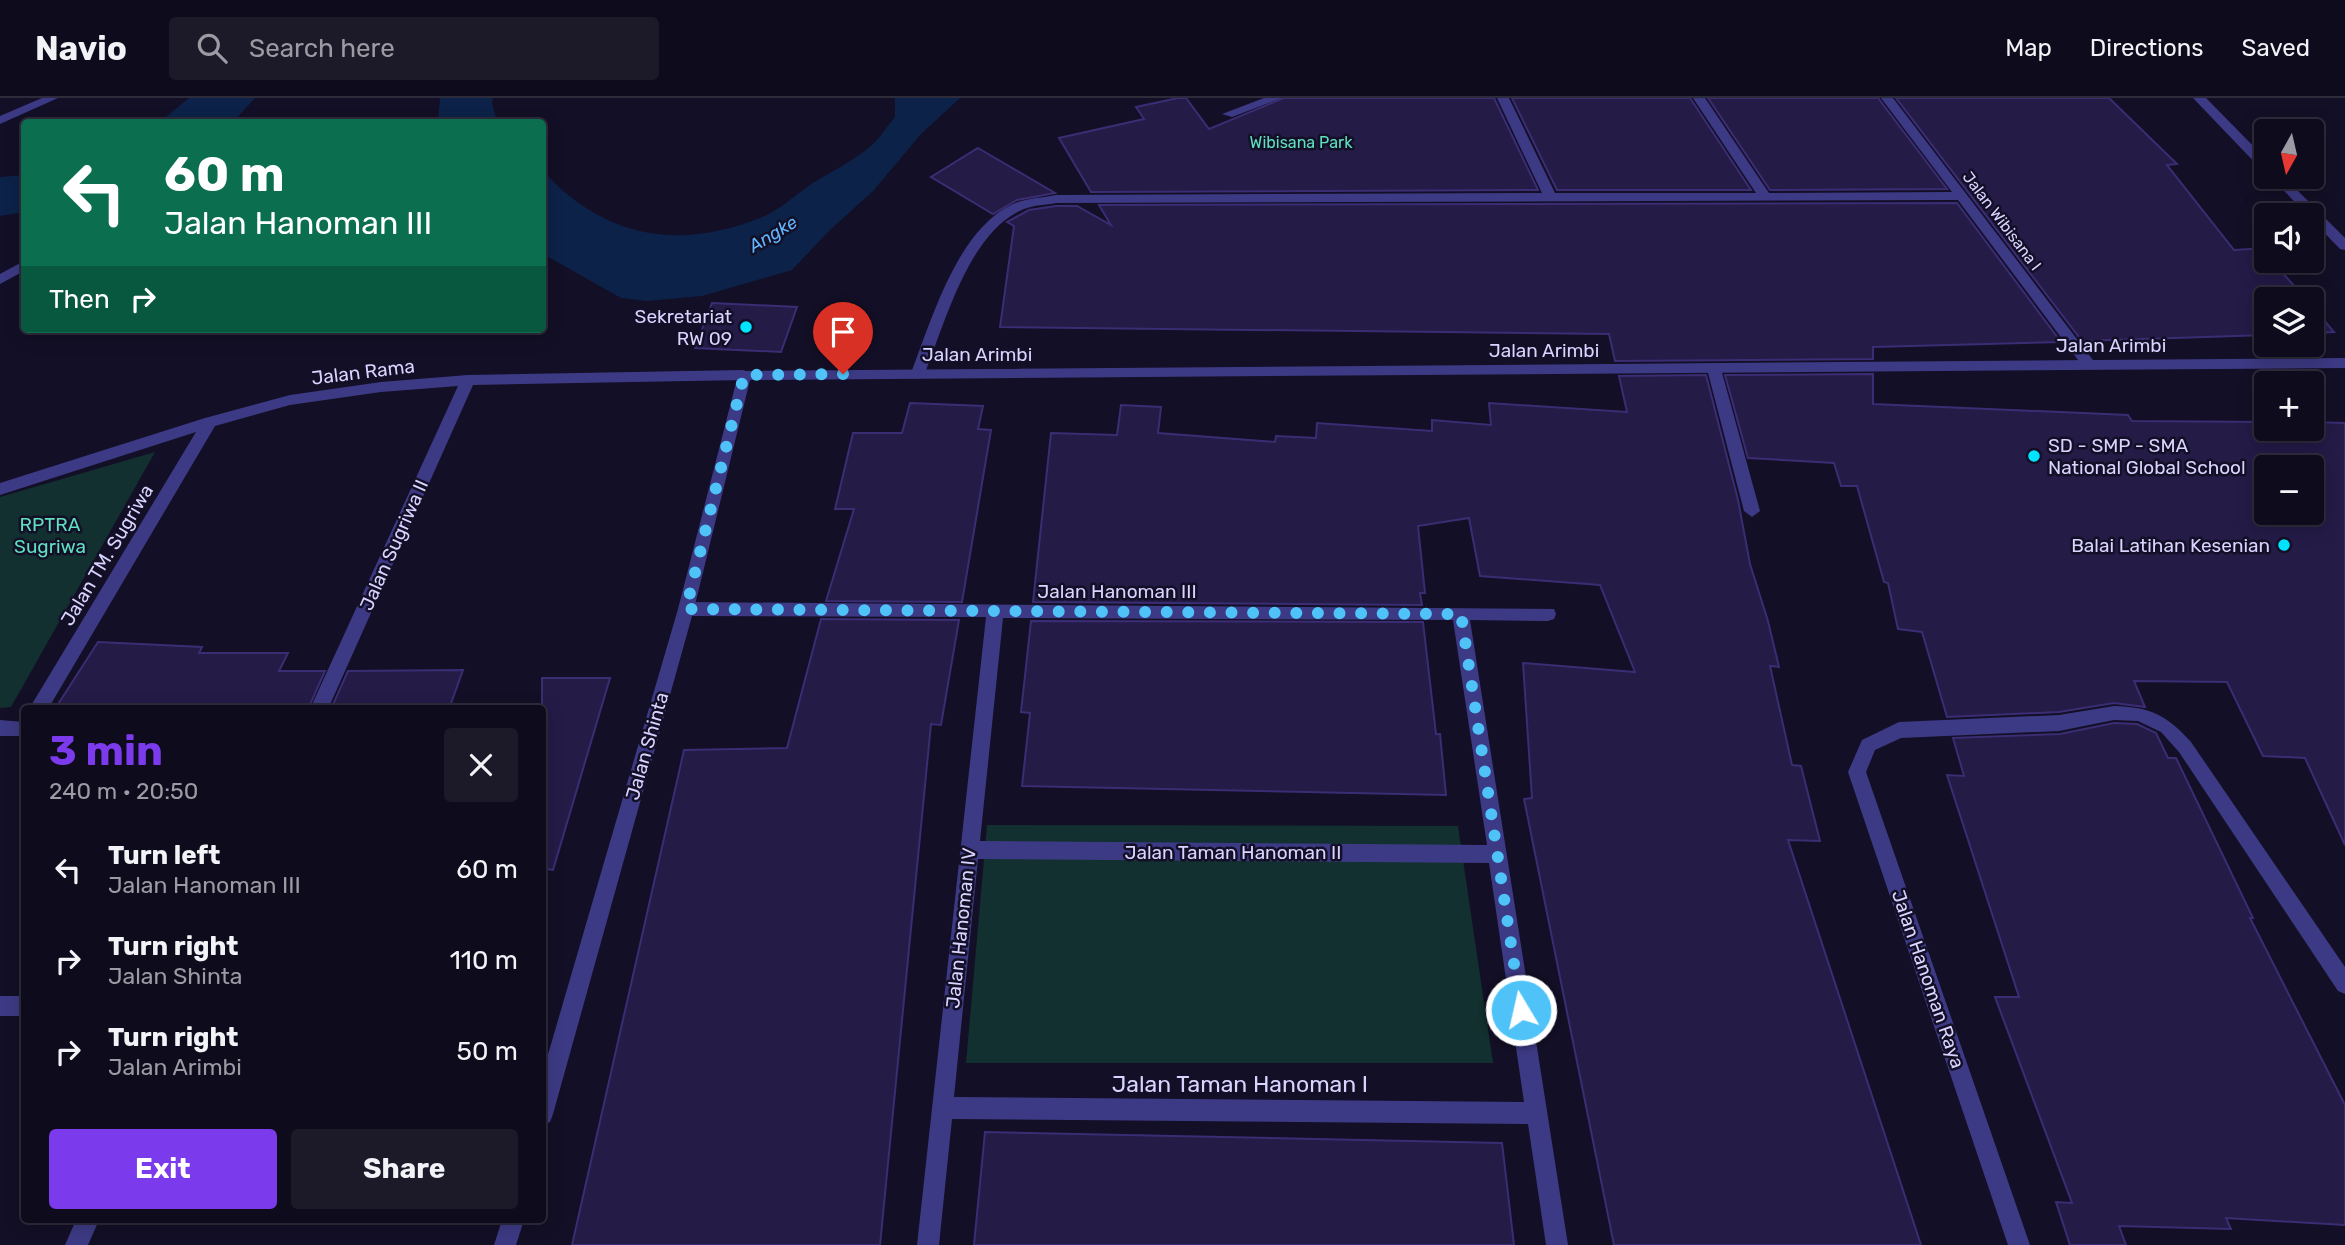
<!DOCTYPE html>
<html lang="en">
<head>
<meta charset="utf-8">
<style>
	body { margin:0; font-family:Rubik,sans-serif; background:#1c1929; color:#f1f3f6; height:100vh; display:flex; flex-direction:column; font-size:26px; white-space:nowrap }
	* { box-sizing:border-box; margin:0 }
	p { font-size:23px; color:#9b9ba3 }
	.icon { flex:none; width:38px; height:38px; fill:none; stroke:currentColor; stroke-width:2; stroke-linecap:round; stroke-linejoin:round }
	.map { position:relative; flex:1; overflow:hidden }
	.details { position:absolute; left:21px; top:607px; width:525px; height:518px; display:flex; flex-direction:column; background:#0e0b1c; border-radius:7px; box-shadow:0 4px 18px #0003,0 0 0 2px #2e2b3b }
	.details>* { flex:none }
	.guide { position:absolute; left:21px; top:21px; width:525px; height:214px; border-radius:7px; box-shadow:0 4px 18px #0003,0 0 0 2px #2e2b3b; background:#0b6e4f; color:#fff; overflow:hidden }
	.needle { width:46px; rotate:188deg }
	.controls { position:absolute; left:2254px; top:21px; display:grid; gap:14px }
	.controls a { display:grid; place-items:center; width:70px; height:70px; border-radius:7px; background:#0e0b1c; box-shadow:0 4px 18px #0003,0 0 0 2px #2e2b3b; font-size:35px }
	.pin { position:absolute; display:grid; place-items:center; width:60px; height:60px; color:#fff; margin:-72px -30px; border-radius:50% 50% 50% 0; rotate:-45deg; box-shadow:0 0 7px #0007 }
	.pin .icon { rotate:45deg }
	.me { position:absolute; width:77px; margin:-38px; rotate:351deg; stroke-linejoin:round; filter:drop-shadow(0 0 5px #0008) }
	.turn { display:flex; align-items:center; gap:24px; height:147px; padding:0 28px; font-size:32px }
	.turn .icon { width:91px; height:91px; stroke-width:2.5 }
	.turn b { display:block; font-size:49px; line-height:60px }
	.then { display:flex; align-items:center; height:66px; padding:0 28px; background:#0003; gap:14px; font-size:26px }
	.round { display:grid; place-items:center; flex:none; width:74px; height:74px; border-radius:7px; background:#1c1929 }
	.headline { display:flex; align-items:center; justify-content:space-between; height:119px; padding:0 28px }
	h1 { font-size:42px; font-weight:700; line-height:52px; color:#7c3aed }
	.primary-button { display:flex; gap:14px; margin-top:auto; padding:14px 28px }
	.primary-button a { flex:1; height:80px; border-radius:7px; background:#7c3aed; color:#fff; font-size:28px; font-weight:700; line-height:80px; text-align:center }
	.primary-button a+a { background:#1c1929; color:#f1f3f6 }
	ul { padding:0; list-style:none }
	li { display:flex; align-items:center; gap:21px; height:91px; padding:0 28px }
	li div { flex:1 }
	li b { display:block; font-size:26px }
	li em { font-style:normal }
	header { display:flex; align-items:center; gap:42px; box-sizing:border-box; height:98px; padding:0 35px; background:#0e0b1c; border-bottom:2px solid #2e2b3b }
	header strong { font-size:33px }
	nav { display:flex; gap:38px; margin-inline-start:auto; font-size:24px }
	.search { width:490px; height:63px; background:#1c1929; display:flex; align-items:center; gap:18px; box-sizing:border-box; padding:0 24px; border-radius:7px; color:#9b9ba3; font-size:26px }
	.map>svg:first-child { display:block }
	.green { fill:#12302f }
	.water { fill:#0c2248 }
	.building { fill:#241b47; stroke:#3b2d73; stroke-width:2; fill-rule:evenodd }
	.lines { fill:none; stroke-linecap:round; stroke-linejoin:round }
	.service { fill:#3d3a85; fill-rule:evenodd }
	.minor { fill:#3d3a85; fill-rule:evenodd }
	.tertiary { fill:#3d3a85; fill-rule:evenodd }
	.route { stroke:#4fc3f7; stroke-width:12; stroke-dasharray:0 21.6 }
	.poi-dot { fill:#00e5ff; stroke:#130f26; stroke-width:2.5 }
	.labels { text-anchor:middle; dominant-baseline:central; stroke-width:5; stroke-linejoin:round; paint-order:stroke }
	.far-park-label { font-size:16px; fill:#5fe0c0; stroke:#130f26 }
	.far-street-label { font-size:16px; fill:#d9d4ff; stroke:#130f26 }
	.far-water-label { font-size:18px; font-style:italic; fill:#62b6ff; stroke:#130f26 }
	.poi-label { font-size:19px; fill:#d9d4ff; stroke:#130f26; text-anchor:end }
	.street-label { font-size:19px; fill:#d9d4ff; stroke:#130f26 }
	.park-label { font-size:19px; fill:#5fe0c0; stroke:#130f26 }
	.near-street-label { font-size:23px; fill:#d9d4ff; stroke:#130f26 }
</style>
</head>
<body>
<header>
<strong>Navio</strong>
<div class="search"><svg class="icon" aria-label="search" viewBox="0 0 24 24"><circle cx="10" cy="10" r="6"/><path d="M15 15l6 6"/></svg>Search here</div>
<nav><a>Map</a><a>Directions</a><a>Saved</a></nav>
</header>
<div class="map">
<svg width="2345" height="1147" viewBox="0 0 2345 1147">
	<rect width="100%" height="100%" fill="#130f26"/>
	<g class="green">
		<path d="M155 354 11 609 0 610V399Z"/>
		<path d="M987 727 1458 728 1493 965H966Z"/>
	</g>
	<g class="water">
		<path d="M189 0H255L233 24H160Z"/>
		<path d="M440 0H493L492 5 497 24H438Z"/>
		<path d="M895 0H960L921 36 873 93 829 133 792 172 702 198 647 203 621 200 543 156V73C603 139 677 153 760 120 779 113 796 96 813 85 832 73 855 62 871 48 880 40 887 28 895 19Z"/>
		<path d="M24 77V114L0 118V79Z"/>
	</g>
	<g class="building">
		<path d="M1178 0H1186L1209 31 1284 0H1494L1538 92 1091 94 1059 40 1144 21 1136 9Z"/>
		<path d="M1512 0H1690L1751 92H1557Z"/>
		<path d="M1708 0H1878L1947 91 1770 92Z"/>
		<path d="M1896 0H2109L2177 66 2167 67 2234 152 2266 150V163H2272L2306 201H2266V237L2082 243Z"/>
		<path d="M978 50 1055 95 1017 102 993 116 931 79Z"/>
		<path d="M1957 105 2061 244 1873 249V261L1615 263 1609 236 1000 229 1014 128 1007 124 1029 112 1056 108H1077L1111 127 1099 107Z"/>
		<path d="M712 205 797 209 781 254 695 250Z"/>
		<path d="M2312 208 2334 234 2312 235Z"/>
		<path d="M1873 276V306L2128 317 2132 323 2266 324V331H2312V324L2345 325V747L2305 660 2263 658 2227 584 2134 583 2145 609 2114 605 2059 614 1947 619 1922 534 1898 531 1888 485 1884 484 1857 388H1841L1834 365 1748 360 1725 277ZM2266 369H2312V415H2266Z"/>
		<path d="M1706 277 1738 402 1750 466 1768 523 1779 569 1770 568 1792 667 1801 668 1820 743 1788 742 1921 1147H1614L1524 701 1532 700 1523 565 1635 574 1600 487 1480 478 1469 420 1418 428 1425 495H1420L1422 507 1033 504 1051 335 1117 337 1121 307 1161 309 1158 335 1275 344 1276 338 1316 340 1317 325 1432 333V322L1491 327 1489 305 1627 314 1619 278Z"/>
		<path d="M910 305 983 308 978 331 991 332 962 504 826 503 854 411H835L853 335H902Z"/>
		<path d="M821 521 959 522 941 627 931 626 880 1147H572L684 652 787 650Z"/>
		<path d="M1031 523 1423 524 1436 636H1440L1446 697 1022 688 1030 615 1021 614Z"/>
		<path d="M98 544 202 549 199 555H288L279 573H325L308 611H55Z"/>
		<path d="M463 572 449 611H331L348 573Z"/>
		<path d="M542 580H610L553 772 542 770Z"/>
		<path d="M2114 625 2137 626 2156 635 2168 660H2176L2253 820H2250L2345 1007V1127L2226 1120 2231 1131 2119 1128 2126 1147H2070L2056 1104 2072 1105 1995 899H2019L1947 677 1964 678 1953 640 2060 636Z"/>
		<path d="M985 1034 1502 1045 1514 1147H974Z"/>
	</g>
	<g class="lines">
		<path class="service" d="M24 163V173L0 186V176Z"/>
		<g class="minor">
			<path d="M42 0H58L0 26V18Z"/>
			<path d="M1264 0H1282L1232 19 1222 16Z"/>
			<path d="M1497 0H1509L1555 95H1756L1693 0H1705L1769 95 1952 94 1881 0H1893L2096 266 2094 270H2084L1958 102 1056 105C1046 107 1034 107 1024 111 969 133 945 225 925 275L918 280 911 275C932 221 957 132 1013 106 1026 100 1042 100 1056 97L1542 95Z"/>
			<path d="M2193 0H2206L2266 61V72L2261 71Z"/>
			<path d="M2271 79H2284L2345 140V152L2340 151 2312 122V117H2307Z"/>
			<path d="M1714 266 1721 271 1760 413 1752 419 1744 413 1707 271Z"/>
			<path d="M744 272 751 277 744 282 473 287 328 611H310L458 288 381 294 290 307 215 328 48 611H29L196 334 0 397V385L205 320 290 297 381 284 468 277Z"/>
			<path d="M686 504 1554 511 1556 516 1554 521 1548 523 1470 522 1568 1147H1546L1528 1026 952 1021 939 1147H917L986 519 686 518 680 516 678 511 680 506ZM1003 520 1453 522 1487 747 980 743ZM978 761 1489 765 1524 1004 954 999Z"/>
			<path d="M2114 608C2150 609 2167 617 2191 644L2345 869V896L2338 893 2179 654 2161 634 2138 623 2114 622 2059 633 1901 640 1875 652 1866 674 2030 1147H2008L1848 674 1862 642 1899 624 2059 617Z"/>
			<path d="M0 622 24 624V638H0Z"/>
			<rect x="0" y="898" width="24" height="20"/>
			<path d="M76 1122H99L88 1147H65Z"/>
		</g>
		<g class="tertiary">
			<path d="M2345 260V270L750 282 694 511 553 1016 550 1024 542 1027V977L678 511 739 273Z"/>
			<path d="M502 1122H524L516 1147H494Z"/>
		</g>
	</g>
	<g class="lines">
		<path class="route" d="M843 276 744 277 686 511 1461 516 1521 912"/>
	</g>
	<g class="poi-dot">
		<circle cx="746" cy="229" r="7"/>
		<circle cx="2034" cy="358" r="7"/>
		<circle cx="2284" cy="447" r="7"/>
	</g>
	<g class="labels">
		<g class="far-park-label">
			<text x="1301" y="44">Wibisana Park</text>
		</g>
		<g class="far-street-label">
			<text transform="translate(2002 123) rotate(53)">Jalan Wibisana I</text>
		</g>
		<g class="far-water-label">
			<text transform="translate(773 136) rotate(-31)">Angke</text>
		</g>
		<g class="poi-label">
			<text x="732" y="218">Sekretariat<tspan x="732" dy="22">RW 09</tspan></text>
			<text x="2048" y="347" text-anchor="start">SD - SMP - SMA<tspan x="2048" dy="22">National Global School</tspan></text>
			<text x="2270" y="447">Balai Latihan Kesenian</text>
		</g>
		<g class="street-label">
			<text x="2111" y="247">Jalan Arimbi</text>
			<text x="1544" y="252">Jalan Arimbi</text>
			<text x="977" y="256">Jalan Arimbi</text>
			<text transform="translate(363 274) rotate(-7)">Jalan Rama</text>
			<text transform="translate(394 447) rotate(-66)">Jalan Sugriwa II</text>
			<text transform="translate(107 457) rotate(-59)">Jalan TM. Sugriwa</text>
			<text x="1117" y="493">Jalan Hanoman III</text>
			<text transform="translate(647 648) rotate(-74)">Jalan Shinta</text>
			<text x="1233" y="754">Jalan Taman Hanoman II</text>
			<text transform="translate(961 830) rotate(-84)">Jalan Hanoman IV</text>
			<text transform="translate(1928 881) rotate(71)">Jalan Hanoman Raya</text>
		</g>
		<g class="park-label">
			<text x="50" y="426">RPTRA<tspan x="50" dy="22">Sugriwa</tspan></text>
		</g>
		<g class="near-street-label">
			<text x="1240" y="986">Jalan Taman Hanoman I</text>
		</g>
	</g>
</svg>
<div class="controls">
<a><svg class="needle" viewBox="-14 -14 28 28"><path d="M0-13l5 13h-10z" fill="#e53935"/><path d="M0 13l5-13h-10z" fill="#9b9ba3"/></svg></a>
<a><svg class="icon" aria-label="sound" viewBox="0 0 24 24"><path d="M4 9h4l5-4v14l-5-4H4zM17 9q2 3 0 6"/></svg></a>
<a><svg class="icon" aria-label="layers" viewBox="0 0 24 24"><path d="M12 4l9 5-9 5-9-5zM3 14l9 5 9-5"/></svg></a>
<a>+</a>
<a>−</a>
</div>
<div class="pin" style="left:843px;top:276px;background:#d93025"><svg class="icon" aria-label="arrive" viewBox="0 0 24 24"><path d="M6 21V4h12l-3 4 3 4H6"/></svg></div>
<svg class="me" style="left:1521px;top:912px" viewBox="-20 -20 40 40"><circle r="17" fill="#4fc3f7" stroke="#fff" stroke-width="3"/><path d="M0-11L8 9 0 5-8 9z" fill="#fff"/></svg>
<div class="guide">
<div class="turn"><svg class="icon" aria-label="left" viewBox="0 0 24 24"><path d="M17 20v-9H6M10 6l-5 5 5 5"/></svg><div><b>60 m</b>Jalan Hanoman III</div></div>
<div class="then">Then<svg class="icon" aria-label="right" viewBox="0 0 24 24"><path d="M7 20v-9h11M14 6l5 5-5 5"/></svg></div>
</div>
<section class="details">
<div class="headline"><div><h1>3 min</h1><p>240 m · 20:50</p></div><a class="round"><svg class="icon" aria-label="close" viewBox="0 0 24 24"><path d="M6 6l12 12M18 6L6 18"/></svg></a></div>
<ul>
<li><svg class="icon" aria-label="left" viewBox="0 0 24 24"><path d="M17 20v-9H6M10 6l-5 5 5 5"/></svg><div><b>Turn left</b><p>Jalan Hanoman III</p></div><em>60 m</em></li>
<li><svg class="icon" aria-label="right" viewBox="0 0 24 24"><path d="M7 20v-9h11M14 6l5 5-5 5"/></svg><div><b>Turn right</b><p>Jalan Shinta</p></div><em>110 m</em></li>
<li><svg class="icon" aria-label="right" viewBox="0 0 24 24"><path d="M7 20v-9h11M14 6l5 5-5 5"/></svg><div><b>Turn right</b><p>Jalan Arimbi</p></div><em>50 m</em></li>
</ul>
<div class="primary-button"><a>Exit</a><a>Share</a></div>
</section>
</div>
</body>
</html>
